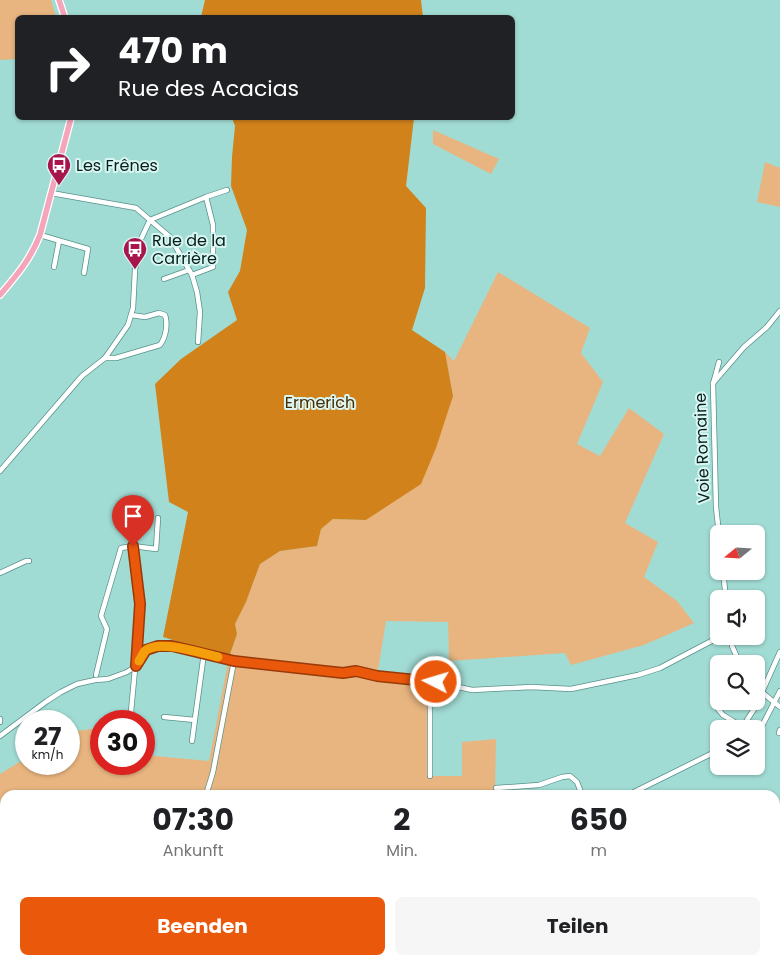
<!DOCTYPE html>
<html lang="de">
<head>
<meta charset="utf-8">
<style>
	body { margin:0; font-family:Poppins,sans-serif; background:#f6f6f6; color:#202124; height:100vh; display:flex; flex-direction:column; font-size:19px; white-space:nowrap }
	* { box-sizing:border-box; margin:0 }
	p { font-size:16px; color:#757577 }
	.icon { flex:none; width:28px; height:28px; fill:none; stroke:currentColor; stroke-width:2; stroke-linecap:round; stroke-linejoin:round }
	.map { position:relative; flex:1; overflow:hidden }
	.panel { position:absolute; left:0px; top:790px; width:780px; height:175px; display:flex; flex-direction:column; background:#fff; border-radius:15px 15px 0 0; box-shadow:0 1px 4px #0004 }
	.panel>* { flex:none }
	.guide { position:absolute; left:15px; top:15px; width:500px; height:105px; border-radius:8px; box-shadow:0 1px 4px #0004; background:#202124; color:#fff; overflow:hidden }
	.needle { width:32px; rotate:252deg }
	.buttons { position:absolute; left:710px; top:525px; display:grid; gap:10px }
	.buttons a { display:grid; place-items:center; width:55px; height:55px; border-radius:8px; background:#fff; box-shadow:0 1px 4px #0004; font-size:25px }
	.speed { position:absolute; left:15px; top:710px; display:flex; gap:10px; font-size:25px; font-weight:700; text-align:center }
	.speed>* { display:grid; place-content:center; width:65px; height:65px; border-radius:50%; background:#fff; box-shadow:0 1px 4px #0004; line-height:1 }
	.speed small { font-size:12px; font-weight:400 }
	.speed .limit { border:8px solid #d22; background:#fff; color:#111 }
	.pin { position:absolute; display:grid; place-items:center; width:42px; height:42px; color:#fff; margin:-51px -21px; border-radius:50% 50% 50% 0; rotate:-45deg; box-shadow:0 0 5px #0007 }
	.pin .icon { rotate:45deg }
	.me { position:absolute; width:55px; margin:-28px; rotate:275deg; stroke-linejoin:round; filter:drop-shadow(0 0 4px #0008) }
	.turn { display:flex; align-items:center; gap:18px; height:105px; padding:0 20px; font-size:22px }
	.turn .icon { width:65px; height:65px; stroke-width:2.5 }
	.turn b { display:block; font-size:35px; line-height:42px }
	.eta { display:flex; justify-content:space-evenly; align-items:center; height:85px; text-align:center }
	.eta b { font-size:30px; font-weight:700; line-height:35px }
	.action { display:flex; gap:10px; margin-top:auto; padding:10px 20px }
	.action a { flex:1; height:58px; border-radius:8px; background:#ea580c; color:#fff; font-size:20px; font-weight:700; line-height:58px; text-align:center }
	.action a+a { background:#f6f6f6; color:#202124 }
	.map>svg:first-child { display:block }
	.green { fill:#e8b580 }
	.forest { fill:#d1821b }
	.lines { fill:none; stroke-linecap:round; stroke-linejoin:round }
	.minor-casing { stroke:#58918a; stroke-width:6 }
	.major-casing { stroke:#fff; stroke-width:8 }
	.minor { stroke:#fff; stroke-width:4.5 }
	.major { stroke:#f5a5b9; stroke-width:5.5 }
	.route-casing { stroke:#983908; stroke-width:12 }
	.route { stroke:#ea580c; stroke-width:9 }
	.slow { stroke:#f59e0b; stroke-width:9 }
	.labels { text-anchor:middle; dominant-baseline:central; stroke-width:4; stroke-linejoin:round; paint-order:stroke }
	.poi-label { font-size:16px; fill:#061e1b; stroke:#d9f6f2; text-anchor:start }
	.park-label { font-size:16px; fill:#492a02; stroke:#d9f6f2 }
	.street-label { font-size:16px; fill:#061e1b; stroke:#d9f6f2 }
</style>
</head>
<body>
<div class="map">
<svg width="780" height="965" viewBox="0 0 780 965">
	<rect width="100%" height="100%" fill="#a1dcd4"/>
	<g class="green">
		<path d="M0 0H51L56 17 18 18 17 59 0 60Z"/>
		<path d="M433 130 499 159 491 174 433 144Z"/>
		<path d="M765 162 780 168V207L757 202Z"/>
		<path d="M498 272 590 328 581 353 603 382 577 444 600 456 629 408 664 434 625 523 658 542 644 577 677 601 694 623 644 645 571 665 565 653 449 661 448 622 386 621 377 676 430 682V776H462V742L496 739 495 795H5V960H411L413 965H0V774L26 758V764H69V734L74 731 101 728V764H144V755L209 761 229 657 237 634 235 624 246 602 260 564 280 551 317 546 321 529 333 519 366 520 453 396 445 352 454 361Z"/>
		<path d="M691 960H730L735 965H687Z"/>
	</g>
	<g class="forest">
		<path d="M205 0H421L423 17H201Z"/>
		<path d="M232 118H414L406 186 426 208 425 288 412 330 445 352 453 396 436 448 421 484 366 520 333 519 321 529 317 546 280 551 260 564 246 602 235 624 237 634 229 657 163 637 188 512 169 502 155 384 181 359 237 320 228 292 240 271 247 230 231 186 232 157 235 126Z"/>
	</g>
	<g class="lines">
		<g class="minor-casing">
			<g id="minor">
				<path d="M51 193 136 208 170 237 192 275 197 292 200 312 198 342"/>
				<path d="M150 220 206 197 227 190"/>
				<path d="M40 235 88 249 84 273"/>
				<path d="M54 267 59 241"/>
				<path d="M192 275 213 267V225L206 197"/>
				<path d="M164 279 189 270"/>
				<path d="M105 358H116L160 345C166 337 168 324 165 315L159 313 145 317 131 315"/>
				<path d="M719 362 713 384 716 507 719 534"/>
				<path d="M713 383 744 347 767 327 780 311"/>
				<path d="M0 471 82 376 105 358 128 325 133 308 135 270 138 251 141 239 150 220"/>
				<path d="M723 571 726 599"/>
				<path d="M0 573 26 561H29"/>
				<path d="M731 636 732 646 740 664"/>
				<path d="M96 675 107 629 101 616 121 548 133 546 156 549 158 518"/>
				<path d="M430 682V776"/>
				<path d="M756 686 764 694 780 707"/>
				<path d="M762 692 780 652"/>
				<path d="M724 701 718 709 723 715 746 729"/>
				<path d="M131 712 141 604 132 541"/>
				<path d="M164 717 195 720"/>
				<path d="M0 719V722"/>
				<path d="M747 720 764 694"/>
				<path d="M756 732 761 728 780 691"/>
				<path d="M779 733 780 730"/>
				<path d="M0 736 47 701 61 692 77 684 95 680 108 679 127 672 136 666 146 650 158 646H171L234 661 343 673 356 671 377 676 436 682 472 690 531 687 571 689 638 675 660 668 721 636"/>
				<path d="M192 741 204 653"/>
				<path d="M496 788 539 785 562 777 570 776 577 782 582 795"/>
				<path d="M206 795 213 772 234 661"/>
				<path d="M628 795 719 750"/>
				<path d="M775 910H780"/>
				<path d="M775 944 780 933"/>
				<path d="M442 960 444 965"/>
				<path d="M484 960 487 965"/>
				<path d="M526 960 528 965"/>
				<path d="M630 960 634 965"/>
				<path d="M174 965 176 960"/>
				<path d="M542 965 551 960"/>
				<path d="M763 965 766 960"/>
			</g>
		</g>
		<g class="major-casing">
			<g id="major">
				<path d="M59 0 65 18"/>
				<path d="M0 295C17 275 30 260 40 235L71 118"/>
			</g>
		</g>
		<use href="#minor" class="minor"/>
		<use href="#major" class="major"/>
	</g>
	<g class="lines">
		<g class="route-casing">
			<path id="route" d="M133 546 140 604 136 666 146 650 158 646H172L234 661 343 673 356 671 377 676 436 682"/>
		</g>
		<use href="#route" class="route"/>
		<path class="slow" d="M139 661C141 658 143 653 145 651 158 639 201 653 218 657"/>
	</g>
	<defs>
		<g id="bus-pin" transform="scale(1.25)"><path d="M0 17L-7.5 6A9.5 9.5 0 1 1 7.5 6Z" fill="#a8154d" stroke="#d9f6f2"/><path d="M-5-6H5V4H4V6H2V4H-2V6H-4V4H-5ZM-3.5-4V0h7V-4ZM-3.5 1.2v1.5H-2V1.2ZM2 1.2v1.5H3.5V1.2Z" fill="#fff"/></g>
	</defs>
	<g fill-rule="evenodd">
		<use href="#bus-pin" x="59" y="165"/>
		<use href="#bus-pin" x="135" y="249"/>
	</g>
	<g class="labels">
		<g class="poi-label">
			<text x="76" y="165">Les Frênes</text>
			<text x="152" y="240">Rue de la<tspan x="152" dy="18">Carrière</tspan></text>
		</g>
		<g class="park-label">
			<text x="320" y="402">Ermerich</text>
		</g>
		<g class="street-label">
			<text transform="translate(702 448) rotate(-92)">Voie Romaine</text>
		</g>
	</g>
</svg>
<div class="buttons">
<a><svg class="needle" viewBox="-14 -14 28 28"><path d="M0-13l5 13h-10z" fill="#e53935"/><path d="M0 13l5-13h-10z" fill="#757577"/></svg></a>
<a><svg class="icon" aria-label="sound" viewBox="0 0 24 24"><path d="M4 9h4l5-4v14l-5-4H4zM17 9q2 3 0 6"/></svg></a>
<a><svg class="icon" aria-label="search" viewBox="0 0 24 24"><circle cx="10" cy="10" r="6"/><path d="M15 15l6 6"/></svg></a>
<a><svg class="icon" aria-label="layers" viewBox="0 0 24 24"><path d="M12 4l9 5-9 5-9-5zM3 14l9 5 9-5"/></svg></a>
</div>
<div class="speed"><div>27<small>km/h</small></div><div class="limit">30</div></div>
<div class="pin" style="left:133px;top:546px;background:#d93025"><svg class="icon" aria-label="arrive" viewBox="0 0 24 24"><path d="M6 21V4h12l-3 4 3 4H6"/></svg></div>
<svg class="me" style="left:436px;top:682px" viewBox="-20 -20 40 40"><circle r="17" fill="#ea580c" stroke="#fff" stroke-width="3"/><path d="M0-11L8 9 0 5-8 9z" fill="#fff"/></svg>
<div class="guide">
<div class="turn"><svg class="icon" aria-label="right" viewBox="0 0 24 24"><path d="M7 20v-9h11M14 6l5 5-5 5"/></svg><div><b>470 m</b>Rue des Acacias</div></div>
</div>
<section class="panel">
<div class="eta">
<div><b>07:30</b><p>Ankunft</p></div>
<div><b>2</b><p>Min.</p></div>
<div><b>650</b><p>m</p></div>
</div>
<div class="action"><a>Beenden</a><a>Teilen</a></div>
</section>
</div>
</body>
</html>
